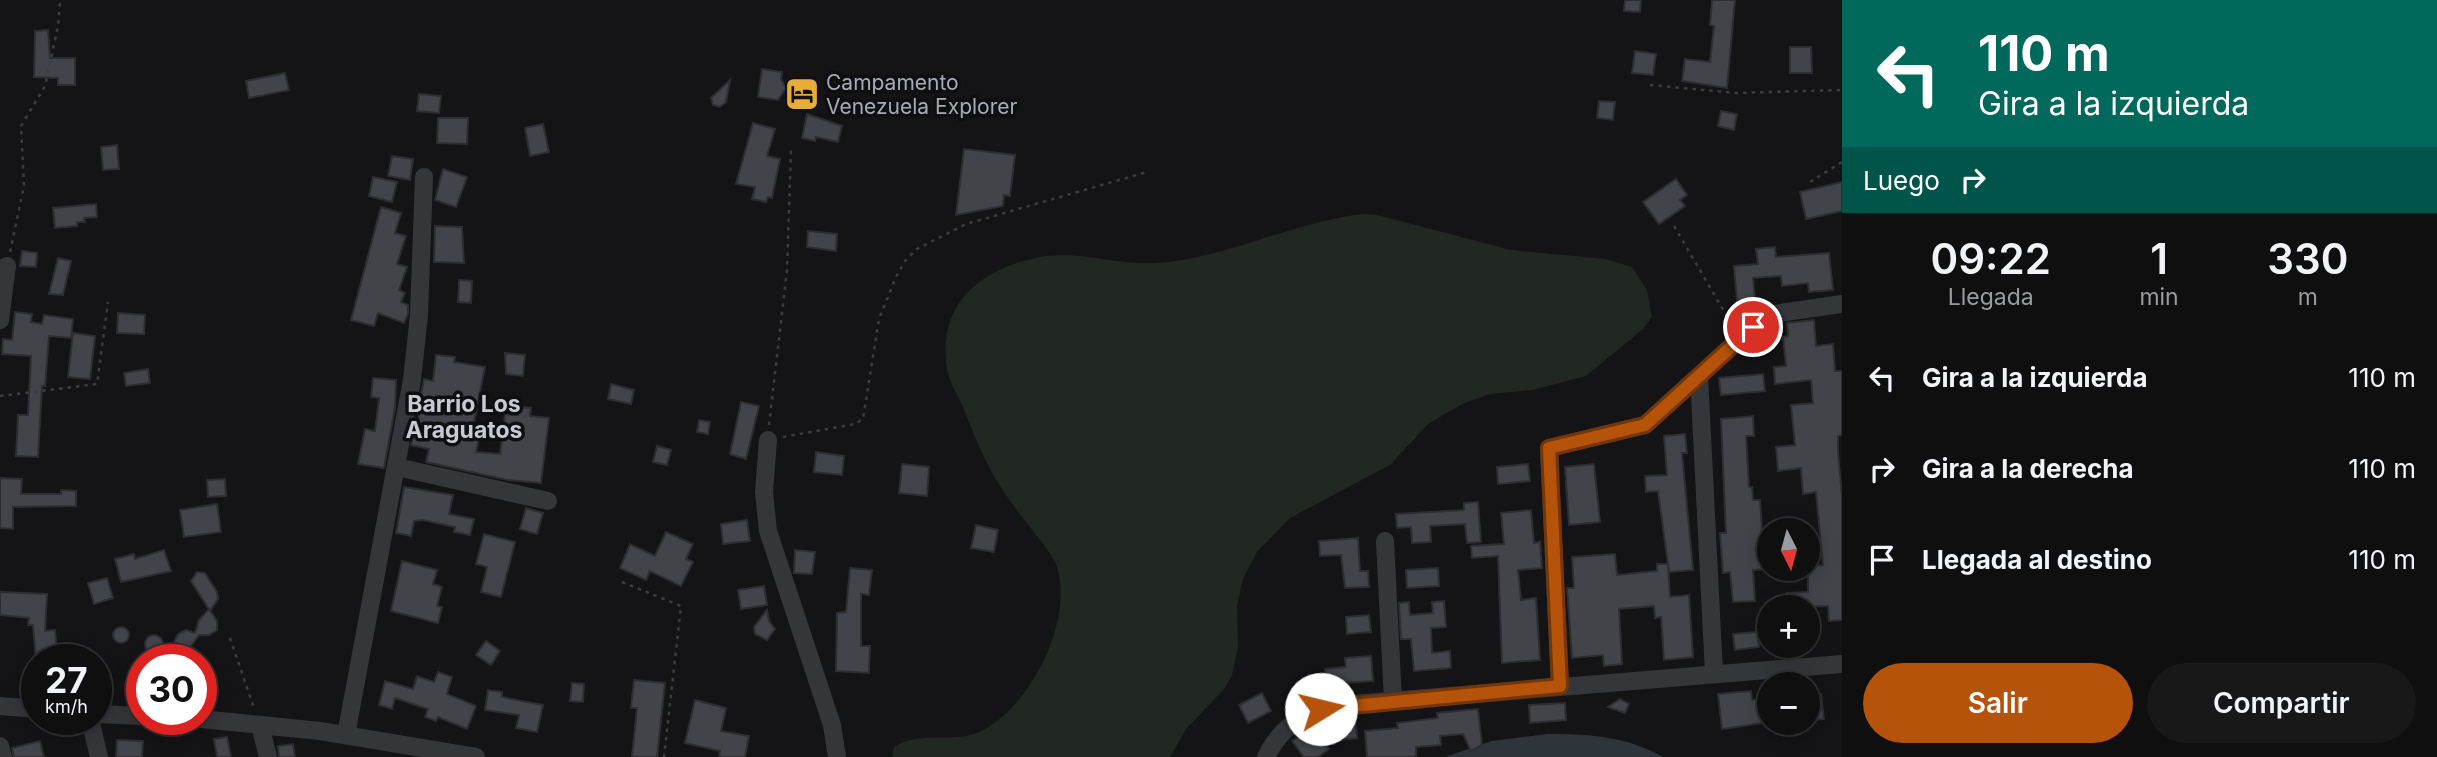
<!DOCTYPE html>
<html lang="es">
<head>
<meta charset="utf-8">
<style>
	body { margin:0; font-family:Inter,sans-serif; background:#181819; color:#f1f3f6; height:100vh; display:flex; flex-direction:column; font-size:26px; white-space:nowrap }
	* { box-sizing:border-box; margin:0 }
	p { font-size:23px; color:#9b9c9f }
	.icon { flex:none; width:38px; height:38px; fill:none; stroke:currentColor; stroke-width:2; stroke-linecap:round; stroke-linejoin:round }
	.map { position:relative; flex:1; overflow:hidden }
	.side { display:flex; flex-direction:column; background:#0f0f10; width:595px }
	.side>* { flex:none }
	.banner { background:#00695c; color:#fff; overflow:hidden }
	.needle { width:46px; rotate:174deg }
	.tools { position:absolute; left:1757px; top:518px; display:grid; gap:14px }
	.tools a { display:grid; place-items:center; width:63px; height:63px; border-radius:50%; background:#0f0f10; box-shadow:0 4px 18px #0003,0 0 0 2px #2f2f30; font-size:35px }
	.speed { position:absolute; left:21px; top:644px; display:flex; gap:14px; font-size:35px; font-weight:700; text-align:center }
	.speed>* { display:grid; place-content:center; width:91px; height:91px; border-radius:50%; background:#0f0f10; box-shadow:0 4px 18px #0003,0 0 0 2px #2f2f30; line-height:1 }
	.speed small { font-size:18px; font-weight:400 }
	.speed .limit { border:10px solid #d22; background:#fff; color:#111 }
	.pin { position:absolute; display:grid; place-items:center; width:60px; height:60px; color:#fff; margin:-30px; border:4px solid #fff; border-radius:50%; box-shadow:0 2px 7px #0007 }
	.me { position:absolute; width:77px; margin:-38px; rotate:81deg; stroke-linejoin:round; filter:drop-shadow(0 0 5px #0008) }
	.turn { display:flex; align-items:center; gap:24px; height:147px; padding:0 21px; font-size:32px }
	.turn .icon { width:91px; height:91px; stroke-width:2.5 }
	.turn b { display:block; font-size:49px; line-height:60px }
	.then { display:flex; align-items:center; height:66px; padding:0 21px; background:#0003; gap:14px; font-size:26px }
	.eta { display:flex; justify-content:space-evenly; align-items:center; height:119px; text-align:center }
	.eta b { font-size:42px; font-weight:600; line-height:49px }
	.primary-button { display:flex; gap:14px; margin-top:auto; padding:14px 21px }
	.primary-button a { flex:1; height:80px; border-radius:42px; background:#b45309; color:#fff; font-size:28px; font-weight:600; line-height:80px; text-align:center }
	.primary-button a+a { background:#181819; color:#f1f3f6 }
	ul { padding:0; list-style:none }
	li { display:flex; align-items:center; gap:21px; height:91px; padding:0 21px }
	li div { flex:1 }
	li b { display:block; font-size:26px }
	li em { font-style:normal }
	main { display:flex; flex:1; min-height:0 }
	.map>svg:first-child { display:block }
	.green { fill:#202821 }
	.water { fill:#2d353b }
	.building { fill:#434449; stroke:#2e2e32; stroke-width:2 }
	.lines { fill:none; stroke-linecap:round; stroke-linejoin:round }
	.path { stroke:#3b3d41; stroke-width:2.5; stroke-dasharray:3.5 5; stroke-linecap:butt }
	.street { stroke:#35363a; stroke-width:18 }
	.route-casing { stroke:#753606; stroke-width:18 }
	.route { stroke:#b45309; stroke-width:12 }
	.labels { text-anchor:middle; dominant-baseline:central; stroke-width:7; stroke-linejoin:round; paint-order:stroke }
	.poi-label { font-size:21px; fill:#a6abb5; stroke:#0f0f11; text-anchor:start }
	.neighbourhood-label { font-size:23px; font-weight:bold; fill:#c7cad2; stroke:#0f0f11 }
</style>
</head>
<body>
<main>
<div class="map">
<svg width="1842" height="757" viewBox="0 0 1842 757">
	<rect width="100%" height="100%" fill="#141416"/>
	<path class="green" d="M1363 214 1377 215 1511 250 1605 259 1632 267 1647 290 1652 317 1643 329 1586 376 1532 390 1490 394 1464 403 1428 424 1390 465 1290 518 1257 552 1243 579 1237 606 1238 648 1232 675 1225 688 1186 729 1170 757H892L894 747C919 730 952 744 979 732 1031 708 1077 616 1055 561 1039 536 1018 514 1002 489 985 463 974 435 963 407 957 394 949 382 947 368 937 306 978 270 1036 258 1078 249 1115 266 1157 263 1228 258 1292 222 1363 214Z"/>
	<path class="water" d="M1547 734C1590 734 1625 736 1663 757H1445L1492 741Z"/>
	<g class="building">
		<path d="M1625 0H1641L1640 12 1624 11Z"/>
		<path d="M1712 0H1735L1727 88 1682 81 1685 59 1710 62 1714 26 1710 25Z"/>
		<path d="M48 30 50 58H75V85H58V78L34 77 35 31Z"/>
		<path d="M1790 47H1811L1812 73H1790Z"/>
		<path d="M1635 51 1656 54 1653 75 1632 73Z"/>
		<path d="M762 69 782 72 781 79 786 88 778 100 758 97Z"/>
		<path d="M285 73 289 90 249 98 246 81Z"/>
		<path d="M730 80 726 102 720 107 713 105 711 98Z"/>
		<path d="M419 94 441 96 439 113 417 111Z"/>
		<path d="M1599 101 1615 102 1613 120 1597 118Z"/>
		<path d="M1721 111 1737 114 1734 130 1718 126Z"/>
		<path d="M807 114 842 126 838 142 816 137 815 141 802 138Z"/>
		<path d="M438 118H468L467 144 437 143Z"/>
		<path d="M753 123 775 129 767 156 780 159 772 198 768 197 766 202 752 199 755 187 736 184Z"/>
		<path d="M543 124 549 152 530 156 525 128Z"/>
		<path d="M117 145 119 169 103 170 101 147Z"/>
		<path d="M964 149 1015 155 1010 196 1004 195 1003 206 956 215Z"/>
		<path d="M392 156 413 159 410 180 388 176Z"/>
		<path d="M443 169 467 177 456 207 435 200Z"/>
		<path d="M373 177 397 182 392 202 369 196Z"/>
		<path d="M1676 179 1687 195 1680 200 1685 206 1659 224 1643 202Z"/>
		<path d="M1842 182V211L1806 219 1800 192Z"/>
		<path d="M96 204 97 217 84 218 85 222H77V226L55 228 53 208Z"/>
		<path d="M381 207 401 213 395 233 406 236 397 264 407 267 399 290 405 293 401 302 408 305V314L404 323 378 313 374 326 351 320Z"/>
		<path d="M435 226 462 227 464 263 434 262Z"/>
		<path d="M808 231 837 234 836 251 807 247Z"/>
		<path d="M1775 247 1776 257 1829 253 1833 290 1809 292 1808 283 1782 286 1781 276 1753 278 1755 299 1737 301 1734 266 1758 264 1756 249Z"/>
		<path d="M22 251 37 253 36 267 20 266Z"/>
		<path d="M58 258 71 261 63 295 49 294Z"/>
		<path d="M459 280 472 281 471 303 458 302Z"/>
		<path d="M15 312 32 314 31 322 42 324 44 315 73 319 71 338 49 336 45 386H42L38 457 16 456 18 415H28L31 356 2 354 3 339 12 340Z"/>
		<path d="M118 313 145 315 144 334 117 333Z"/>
		<path d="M1814 320 1816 346 1833 344 1835 371H1842V435L1838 436V453L1842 496V620L1829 621 1828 606 1788 607 1787 593 1808 592V566L1823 565 1816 492 1803 494 1801 468 1778 471 1776 447 1795 445 1791 405 1813 403 1811 380 1775 384 1774 367 1786 366 1783 337 1788 336 1787 323Z"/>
		<path d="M73 333 95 336 90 379 68 377Z"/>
		<path d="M505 353 525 355 523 376 506 374Z"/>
		<path d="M436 355 455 357 454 362 485 367 473 427 481 429 476 452 500 454 505 414 518 415 519 407 531 408 530 416 549 418 541 483 508 480 426 462 429 449 411 445 423 400 420 399 424 379 433 381Z"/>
		<path d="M148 369 150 383 126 386 124 373Z"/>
		<path d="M1763 374 1765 391 1721 395 1719 378Z"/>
		<path d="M373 378 396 380 395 408 384 468 358 464 365 429 375 431 379 398 371 397Z"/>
		<path d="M611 384 634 390 631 404 608 399Z"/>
		<path d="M741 402 759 406 746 459 730 454Z"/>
		<path d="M1753 416 1754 436H1746L1749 487H1752L1753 500H1760L1762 530 1769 529V569L1753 570 1755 601 1733 602 1730 572 1723 573 1720 533H1726L1721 419Z"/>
		<path d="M699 420 710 422 708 434 697 432Z"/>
		<path d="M1685 434 1687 453H1682L1693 570 1669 572 1658 491 1646 492 1645 476 1667 475 1664 436Z"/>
		<path d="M657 446 671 450 667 465 653 462Z"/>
		<path d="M816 452 844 456 842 475 814 472Z"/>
		<path d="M902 464 929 467 927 496 899 493Z"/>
		<path d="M1528 464 1530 481 1498 484 1497 467Z"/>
		<path d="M1594 464 1600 522 1569 525 1565 467Z"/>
		<path d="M0 478 22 479 21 494H61V490L76 491V506L13 507V529L0 528Z"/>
		<path d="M225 479 226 496 208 497 207 480Z"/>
		<path d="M404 487 453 495 449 514 474 519 470 535 454 532 455 527 423 520 414 521 411 536 396 533Z"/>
		<path d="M1478 502 1481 542 1467 543 1465 524 1430 526 1431 542 1412 543 1411 527 1397 528 1396 514 1464 510V503Z"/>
		<path d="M217 504 221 532 184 537 180 510Z"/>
		<path d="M526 508 543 513 537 534 520 529Z"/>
		<path d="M1531 510 1534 543 1540 542 1542 568 1518 570 1521 600 1536 598 1540 660 1502 663 1498 556 1472 558 1471 546 1504 544 1501 513Z"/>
		<path d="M747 520 750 541 723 544 721 524Z"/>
		<path d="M976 525 998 530 994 552 971 548Z"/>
		<path d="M666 532 693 544 686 559 693 562 681 586 650 571 646 580 620 568 630 544 655 556Z"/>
		<path d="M484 534 515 542 501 597 481 592 487 567 476 564Z"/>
		<path d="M1358 538 1360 571H1368L1369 587 1345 588 1341 555 1320 556 1319 541Z"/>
		<path d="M164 550 171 571 121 582 115 559 134 554 135 559Z"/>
		<path d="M795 550 815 552 812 574 794 573Z"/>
		<path d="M1615 554 1617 575 1657 571V564H1668L1670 597 1689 595 1693 657 1664 660 1661 617 1655 618 1654 606 1619 609 1622 664 1604 666 1603 655 1572 658 1567 588H1574L1572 557Z"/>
		<path d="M402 561 437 570 433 584 442 587 437 606 442 607 438 623 391 611Z"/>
		<path d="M850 568 872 570 869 595 861 594V646H870L869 673 836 671 837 613 846 612Z"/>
		<path d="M1438 568 1439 586 1407 588 1406 570Z"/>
		<path d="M197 572 205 573 217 592 218 599 210 611 191 581Z"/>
		<path d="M107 578 113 598 94 604 88 583Z"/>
		<path d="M764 586 767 605 741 609 738 590Z"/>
		<path d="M0 592 47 594 45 631 55 630 58 660 36 661 33 625H28L29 618 0 615Z"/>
		<path d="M1444 601 1446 627 1431 628 1432 653 1450 651 1451 668 1414 671 1411 639H1401L1399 603 1409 602 1410 615 1433 613 1432 602Z"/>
		<path d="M209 609 217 621V630L209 635H199L189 649H181L174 642 178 634 186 630 195 633 199 620Z"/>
		<path d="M767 610 769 621 775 629 767 640 755 634 754 627Z"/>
		<path d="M1369 615 1371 632 1347 634 1346 617Z"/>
		<circle cx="121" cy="635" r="8"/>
		<path d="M1757 632 1759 647 1735 650 1733 634Z"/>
		<circle cx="154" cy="644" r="9"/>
		<path d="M486 641 500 651 491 665 476 655Z"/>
		<path d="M1371 656 1373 681 1343 683 1344 693 1328 695 1325 669 1346 667 1345 658Z"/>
		<path d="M438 672 452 677 447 694 476 706 467 729 438 717 436 721 425 717 428 709 395 698 392 709 379 705 385 681 413 689 417 676 434 682Z"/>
		<path d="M634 680 665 683 657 757H632L637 708H631Z"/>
		<path d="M572 683 584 684 583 702 570 701Z"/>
		<path d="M488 690 502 692V697L543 705 537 732 516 728 519 715 485 710Z"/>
		<path d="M1751 691 1752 700 1769 698V722L1722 729 1718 694Z"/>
		<path d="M1262 693 1271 711 1248 723 1239 705Z"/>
		<path d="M1821 694 1824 719 1808 721V695Z"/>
		<path d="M1620 699 1629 704 1625 713 1608 707Z"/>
		<path d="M695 700 726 708 721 731 749 736 745 757H719L720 751 685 743Z"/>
		<path d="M1565 703 1566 720 1530 723 1529 705Z"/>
		<path d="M1478 709 1482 745 1471 751 1463 734 1440 736 1441 745 1416 747V757H1367L1365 731 1398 728 1397 723 1438 718 1437 713Z"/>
		<path d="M1355 717 1357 738 1330 741 1328 720Z"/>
		<path d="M1312 726 1329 749 1318 757H1304L1292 741Z"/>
		<path d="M227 737 231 757H217L214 739Z"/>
		<path d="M117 740 143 741 142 757H116Z"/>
		<path d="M40 741 44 757H14L12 748Z"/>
		<path d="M293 744 295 757H279L278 746Z"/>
	</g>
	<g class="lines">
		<g class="path">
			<path d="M1650 85 1736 93 1842 90"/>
			<path d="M1810 182 1842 162"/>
			<path d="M1674 226 1731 323"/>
			<path d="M10 252 24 186 21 126 45 86 58 26 60 0"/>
			<path d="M0 396 97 384 108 302"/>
			<path d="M769 425 787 270 791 150"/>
			<path d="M783 437 855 424 863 419 879 319 896 277 905 261 917 249 966 224 1147 172"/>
			<path d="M622 582 681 606 664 757"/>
			<path d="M230 638 254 708"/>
		</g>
		<g class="street">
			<path d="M0 320 7 266"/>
			<path d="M1699 376 1714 673"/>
			<path d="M768 440 764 492 768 531 832 725 837 757"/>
			<path d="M397 467 548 501"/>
			<path d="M1385 541 1393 700"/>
			<path d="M1560 686 1549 448 1645 425 1766 315 1842 304"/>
			<path d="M0 706 37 709"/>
			<path d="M96 714 142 716"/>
			<path d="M90 719 99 757"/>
			<path d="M201 719 320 731 476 757"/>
			<path d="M260 725 268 757"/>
			<path d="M346 735 412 380 419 315 424 177"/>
			<path d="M0 746 3 757"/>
			<path d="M1266 757C1282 724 1306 712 1341 705L1842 664"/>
		</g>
	</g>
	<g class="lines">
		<g class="route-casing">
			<path id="route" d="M1321 709 1560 686 1549 448 1645 425 1753 327"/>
		</g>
		<use href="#route" class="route"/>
	</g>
	<defs>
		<g id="hotel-square" transform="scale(1.75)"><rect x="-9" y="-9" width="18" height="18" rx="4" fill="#e8ac39" stroke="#0f0f11"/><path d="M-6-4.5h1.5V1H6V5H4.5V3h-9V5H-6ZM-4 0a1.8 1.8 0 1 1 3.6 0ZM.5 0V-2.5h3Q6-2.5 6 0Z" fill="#111"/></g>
	</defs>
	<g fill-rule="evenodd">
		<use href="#hotel-square" x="802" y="94"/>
	</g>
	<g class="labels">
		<g class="poi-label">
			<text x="826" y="82">Campamento<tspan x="826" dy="24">Venezuela Explorer</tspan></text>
		</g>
		<g class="neighbourhood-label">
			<text x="464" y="404">Barrio Los<tspan x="464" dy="26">Araguatos</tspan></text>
		</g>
	</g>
</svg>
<div class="tools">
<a><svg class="needle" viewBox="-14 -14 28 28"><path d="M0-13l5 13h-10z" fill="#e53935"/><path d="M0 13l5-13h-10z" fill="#9b9c9f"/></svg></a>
<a>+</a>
<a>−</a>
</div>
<div class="speed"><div>27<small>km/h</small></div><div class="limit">30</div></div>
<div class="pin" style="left:1753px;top:327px;background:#d93025"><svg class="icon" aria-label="arrive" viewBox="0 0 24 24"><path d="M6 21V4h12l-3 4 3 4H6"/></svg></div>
<svg class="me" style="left:1321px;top:709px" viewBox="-20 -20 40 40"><circle r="19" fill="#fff"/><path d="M0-13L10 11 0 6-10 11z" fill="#b45309"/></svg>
</div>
<section class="side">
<div class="banner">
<div class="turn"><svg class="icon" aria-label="left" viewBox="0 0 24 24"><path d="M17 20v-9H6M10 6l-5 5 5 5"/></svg><div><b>110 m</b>Gira a la izquierda</div></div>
<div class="then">Luego<svg class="icon" aria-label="right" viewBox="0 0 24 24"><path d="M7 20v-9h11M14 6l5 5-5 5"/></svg></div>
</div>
<div class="eta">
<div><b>09:22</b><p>Llegada</p></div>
<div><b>1</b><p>min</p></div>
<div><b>330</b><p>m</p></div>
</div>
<ul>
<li><svg class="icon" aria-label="left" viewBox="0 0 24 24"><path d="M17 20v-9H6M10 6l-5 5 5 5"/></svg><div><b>Gira a la izquierda</b></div><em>110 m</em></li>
<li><svg class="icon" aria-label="right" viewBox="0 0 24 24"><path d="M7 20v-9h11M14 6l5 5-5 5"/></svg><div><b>Gira a la derecha</b></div><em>110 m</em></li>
<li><svg class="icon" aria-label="arrive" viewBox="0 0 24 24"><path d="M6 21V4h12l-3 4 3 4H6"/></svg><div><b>Llegada al destino</b></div><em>110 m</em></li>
</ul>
<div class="primary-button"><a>Salir</a><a>Compartir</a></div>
</section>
</main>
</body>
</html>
